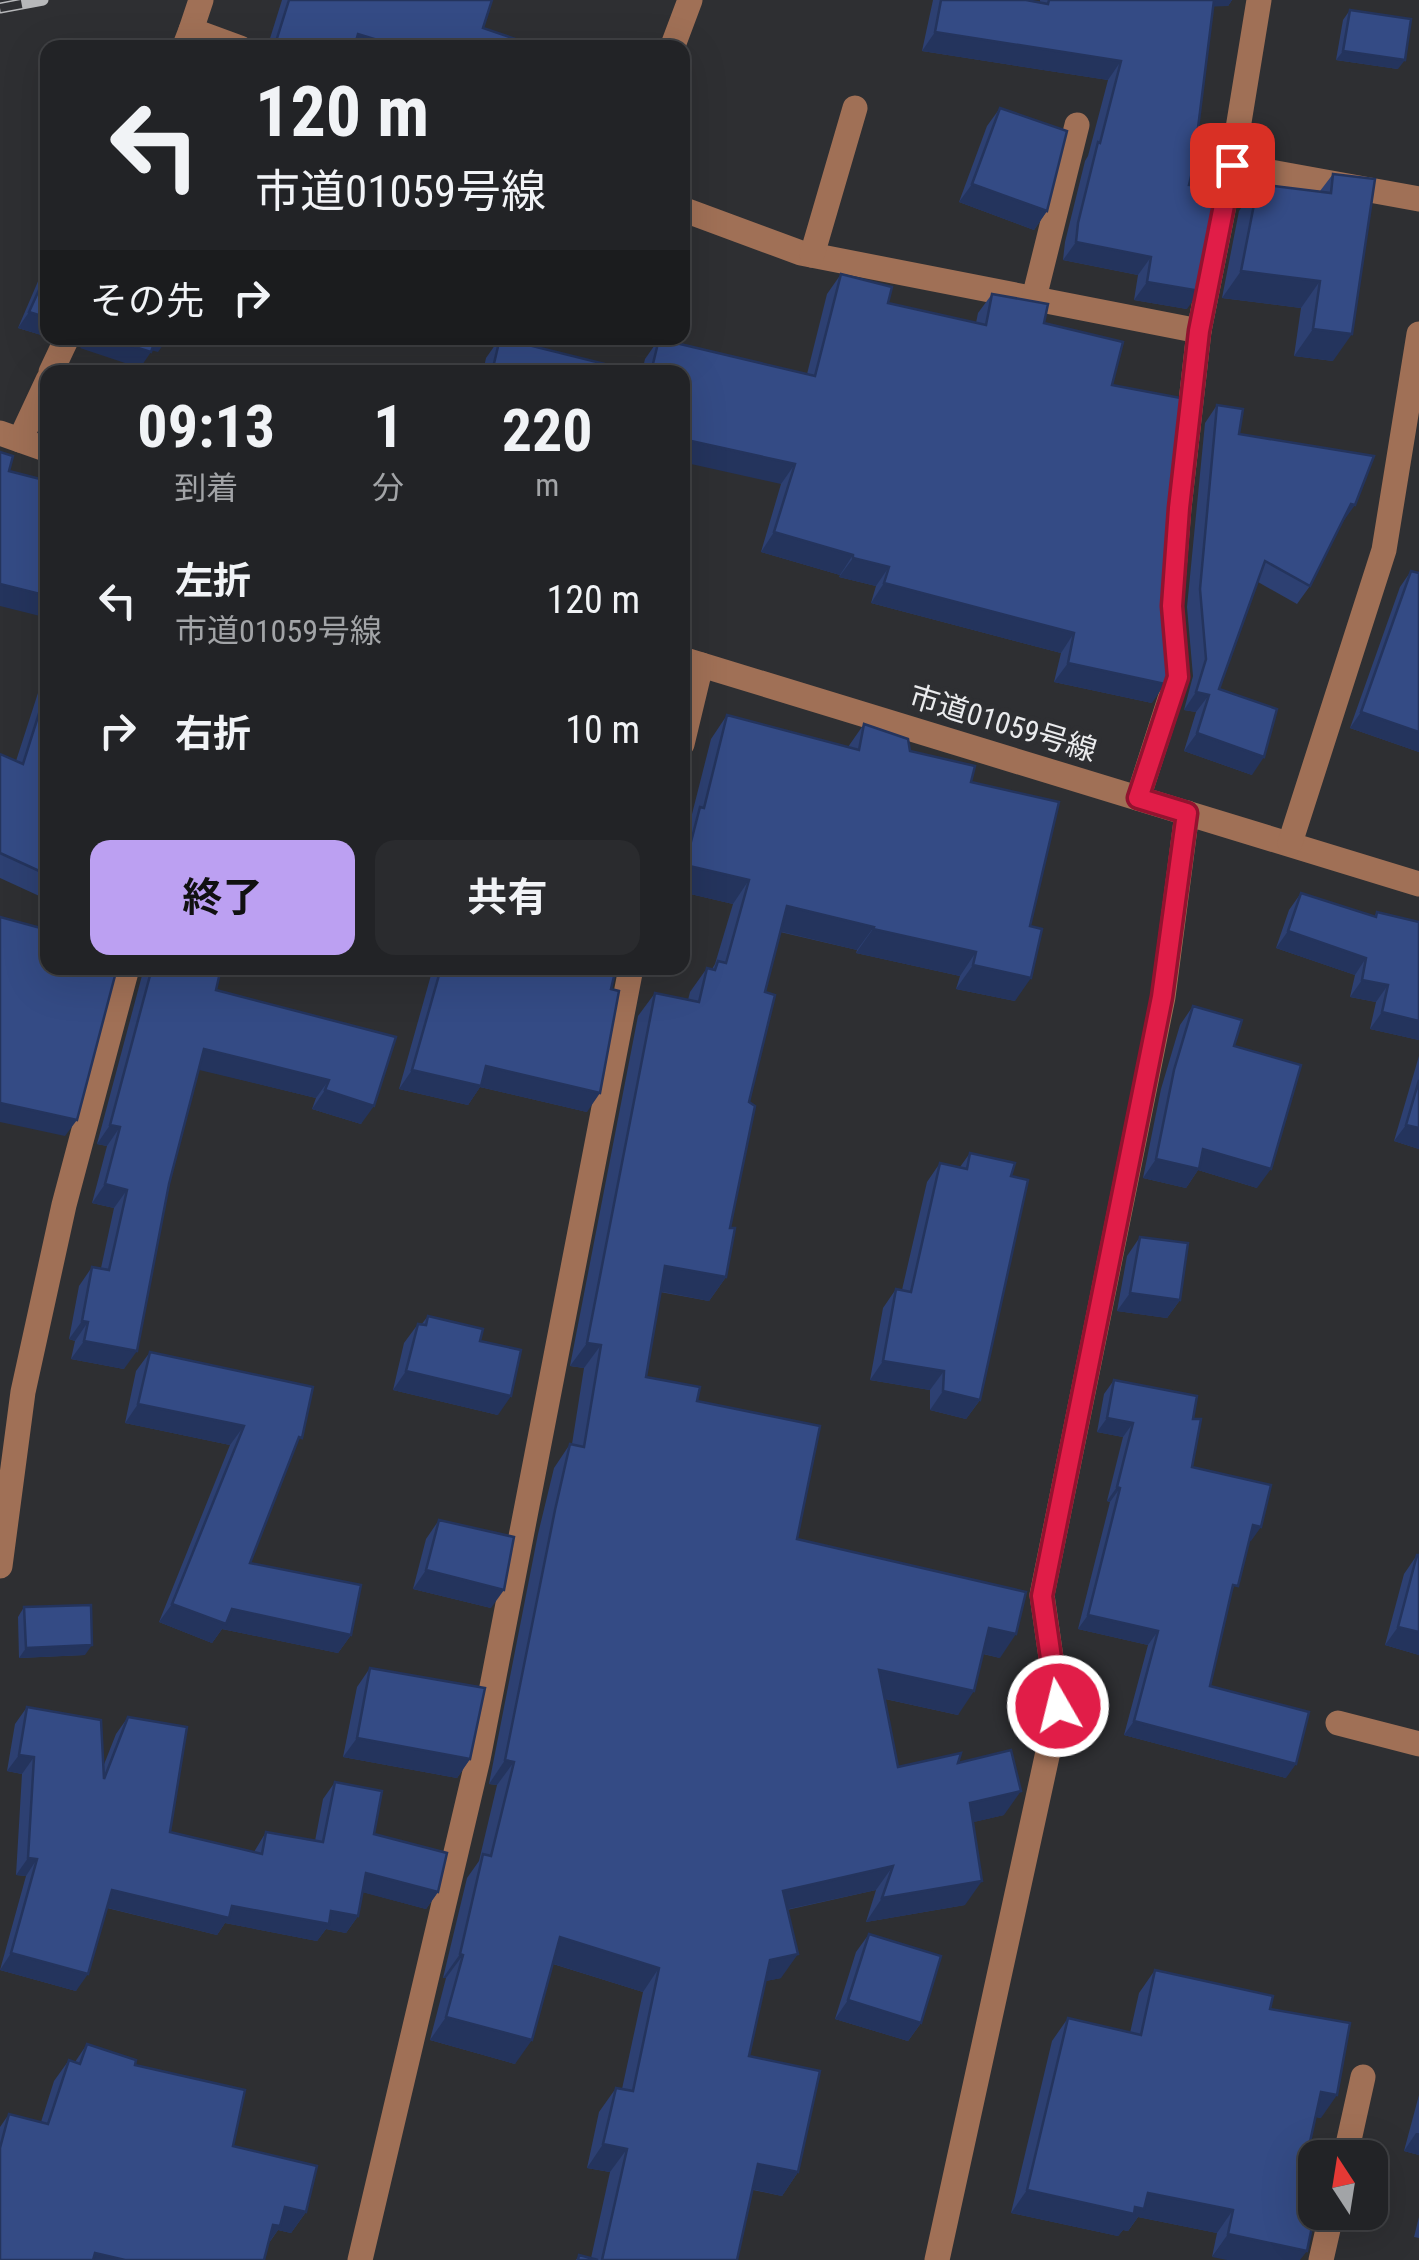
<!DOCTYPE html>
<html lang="ja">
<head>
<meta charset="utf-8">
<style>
	body { margin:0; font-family:"Roboto Condensed","Noto Sans JP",sans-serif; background:#2a2b2e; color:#f1f3f6; height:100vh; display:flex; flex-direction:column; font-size:38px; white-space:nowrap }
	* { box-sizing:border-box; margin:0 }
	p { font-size:32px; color:#a2a4a7 }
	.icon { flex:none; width:55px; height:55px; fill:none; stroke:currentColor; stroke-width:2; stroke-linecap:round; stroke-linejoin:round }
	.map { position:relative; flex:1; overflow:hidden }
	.details { position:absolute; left:40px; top:365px; width:650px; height:610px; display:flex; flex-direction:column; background:#222326; border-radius:20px; box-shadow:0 10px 40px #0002,0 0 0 2px #3f4043 }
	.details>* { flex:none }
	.top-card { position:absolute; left:40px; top:40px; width:650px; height:305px; border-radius:20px; box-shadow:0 10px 40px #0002,0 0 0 2px #3f4043; background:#222326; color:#f1f3f6; overflow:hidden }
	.needle { width:65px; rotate:348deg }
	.controls { position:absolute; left:1298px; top:2140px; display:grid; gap:20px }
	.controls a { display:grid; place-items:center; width:90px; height:90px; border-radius:20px; background:#222326; box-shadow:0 10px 40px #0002,0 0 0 2px #3f4043; font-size:50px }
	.pin { position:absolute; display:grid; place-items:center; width:85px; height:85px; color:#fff; margin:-42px; border-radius:20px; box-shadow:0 5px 15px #0006 }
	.me { position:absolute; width:110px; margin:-55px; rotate:352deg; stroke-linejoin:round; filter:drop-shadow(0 0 8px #0008) }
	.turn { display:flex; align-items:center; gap:35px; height:210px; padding:0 50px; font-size:45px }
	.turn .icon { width:130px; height:130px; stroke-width:2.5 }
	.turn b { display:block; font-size:70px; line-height:85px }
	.then { display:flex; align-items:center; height:95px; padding:0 50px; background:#0003; gap:20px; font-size:38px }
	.eta { display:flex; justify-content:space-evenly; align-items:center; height:170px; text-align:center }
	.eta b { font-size:60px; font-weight:700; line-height:70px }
	.button { display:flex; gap:20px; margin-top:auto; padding:20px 50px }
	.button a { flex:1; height:115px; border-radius:20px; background:#bca0f2; color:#111; font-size:40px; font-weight:700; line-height:115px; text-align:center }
	.button a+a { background:#2a2b2e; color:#f1f3f6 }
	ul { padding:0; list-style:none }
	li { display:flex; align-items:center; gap:30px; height:130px; padding:0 50px }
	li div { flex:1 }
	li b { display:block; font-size:38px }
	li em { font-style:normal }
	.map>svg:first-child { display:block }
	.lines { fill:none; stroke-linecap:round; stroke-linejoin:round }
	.minor { stroke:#a07056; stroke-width:25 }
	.rail-casing { stroke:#b7b8ba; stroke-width:11 }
	.rail { stroke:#2e2f32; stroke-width:8; stroke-dasharray:22; stroke-linecap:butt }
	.wall { fill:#2d4072 }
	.shaded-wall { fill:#24345d }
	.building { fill:#344b85; stroke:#24345d; stroke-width:2.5 }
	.route-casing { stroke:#92132f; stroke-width:25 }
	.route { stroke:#e11d48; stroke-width:18 }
	.labels { text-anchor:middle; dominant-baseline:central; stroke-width:10; stroke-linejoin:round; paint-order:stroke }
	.street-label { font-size:30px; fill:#eaebed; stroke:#2e2f32 }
</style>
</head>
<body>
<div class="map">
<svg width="1419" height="2260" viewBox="0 0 1419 2260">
	<rect width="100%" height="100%" fill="#2e2f32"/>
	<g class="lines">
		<g class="minor">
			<path d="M1259 0 1232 165 1419 199"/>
			<path d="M191 30 201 0"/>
			<path d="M184 48 191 30 240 48"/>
			<path d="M672 48 690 0"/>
			<path d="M682 209 801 253 1199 331"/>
			<path d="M812 255 855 108"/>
			<path d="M1034 298 1077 125"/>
			<path d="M51 372 67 338"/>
			<path d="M0 433 48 450"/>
			<path d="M20 440 48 380"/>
			<path d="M682 659 1419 884"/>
			<path d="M682 744 701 665"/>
			<path d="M1138 798 1177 677 1171 607 1179 508 1199 331 1232 165"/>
			<path d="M1290 843 1384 550 1419 334"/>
			<path d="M0 1566 23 1392 64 1205 127 968"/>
			<path d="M1338 1723 1419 1744"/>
			<path d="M1345 2158 1363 2077"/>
			<path d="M360 2260 478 1759 631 968"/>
			<path d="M937 2260 1058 1706 1042 1595 1163 997 1187 813"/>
			<path d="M1321 2260 1332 2212"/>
		</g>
		<g class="rail-casing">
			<path id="rail" d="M0 8 43 0"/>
		</g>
		<use href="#rail" class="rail"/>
	</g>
	<g class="wall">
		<path d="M282 0H492L483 28 542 48H267Z"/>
		<path d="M933 0H1026L1040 3V0H1232L1228 6H1213L1189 185 1187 309 1134 300 1138 275 1063 260 1065 242 1085 161 1088 156 1108 80 922 51Z"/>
		<path d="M1350 10 1398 69 1336 60 1343 20Z"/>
		<path d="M1000 108 1047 211 1034 230 959 202 987 126Z"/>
		<path d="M1333 174V361L1294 356 1301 308 1222 298 1239 211 1258 184 1320 191Z"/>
		<path d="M48 265V337L18 328 42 272Z"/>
		<path d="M841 274 888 303 976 323 978 313 992 294 1044 323 1112 385 1152 703 1054 682 1061 653 871 603 876 586 839 577 840 575 761 552 781 484 682 372H642L645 359 659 339 807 374 827 294Z"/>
		<path d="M500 338 637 372H483L486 358Z"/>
		<path d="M1217 405 1239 434 1342 523 1310 586 1297 604 1258 582 1219 689 1252 775 1184 751 1196 712 1184 710 1193 676 1187 607 1205 423Z"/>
		<path d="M1411 571 1419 573V752L1350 728 1400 587Z"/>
		<path d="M48 662V900L0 878V754L16 761Z"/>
		<path d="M727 715 848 747 864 724 910 751 971 782 1030 926 1015 1001 956 989 960 976 856 953 857 950 780 932 765 992 730 1228 726 1277 709 1301 660 1292 646 1377 697 1401 797 1539 1000 1658 983 1654 958 1715 885 1699 898 1767 958 1763 1004 1815 973 1822 965 1905 866 1922 876 1890 787 1910 781 1978 765 1981 749 2056 798 2172 782 2196 753 2190 737 2260H576L579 2255 591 2258 610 2172 587 2168 599 2112 616 2088 622 2089 643 1992 553 1964 515 2064 430 2040 446 1978H443L467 1878 479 1861 497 1785 489 1784 538 1534 554 1468 570 1444H572L584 1368 570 1366 638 1016 655 993 688 1000 690 992 707 968 712 969 715 964 733 904 682 892 684 830 690 822 711 739Z"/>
		<path d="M1301 893 1374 917 1377 912 1419 1040 1370 1029 1376 1002 1350 997 1355 975 1276 948 1289 910Z"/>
		<path d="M144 968H221L216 990 396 1037 361 1124 312 1109 316 1098 199 1069 169 1184 124 1369 71 1359 75 1341 69 1339 79 1286 92 1267 101 1268 114 1208 92 1203 107 1146 97 1144Z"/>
		<path d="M433 968H616L587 1112 480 1087 468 1105 399 1089Z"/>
		<path d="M1193 1006 1234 1046 1257 1188 1198 1170 1186 1188 1143 1178 1161 1089 1180 1025Z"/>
		<path d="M1419 1056V1149L1394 1141Z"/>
		<path d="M970 1153 1011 1176 980 1400 966 1419 930 1410V1390L870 1380 883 1308 896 1289 902 1290 927 1182 940 1163 960 1167Z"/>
		<path d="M1140 1237 1180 1300 1167 1318 1117 1311 1127 1256Z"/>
		<path d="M428 1316 498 1415 393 1390 404 1343 418 1324 421 1325Z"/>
		<path d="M150 1352 294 1449 250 1563 351 1635 338 1653 222 1629 212 1643 159 1622 230 1445 125 1423 136 1371Z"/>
		<path d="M1114 1380 1193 1419 1192 1467 1251 1541 1249 1540 1230 1598 1210 1686 1286 1778 1124 1735 1148 1645 1078 1629 1110 1502 1107 1501 1123 1437 1097 1432 1104 1394Z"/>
		<path d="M439 1520 491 1608 413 1589 426 1539Z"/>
		<path d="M1417 1555H1419V1655L1385 1645 1404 1574Z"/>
		<path d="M24 1607 85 1655 19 1658 18 1617Z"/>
		<path d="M370 1668 470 1759 457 1778 343 1757 357 1687Z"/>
		<path d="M27 1707 103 1767 116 1734 128 1717 170 1832 254 1852 266 1832 315 1841 323 1799 335 1782 374 1834 438 1892 426 1909 363 1892 358 1916 346 1933 326 1929 317 1941 225 1923 217 1935 107 1908 76 1991 0 1970 26 1876 16 1875 22 1774 7 1771 15 1724Z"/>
		<path d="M869 1934 921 2023 908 2041 835 2019 856 1952Z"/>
		<path d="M1155 1970 1270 2009 1321 2118 1316 2117 1212 2257 1217 2233 1138 2217 1128 2231 1123 2230 1118 2236 1011 2213 1052 2041 1068 2018 1130 2033 1139 1993Z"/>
		<path d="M87 2044 135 2065 233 2146 306 2212 291 2233 278 2230 269 2243 0 2260V2127L9 2114 41 2122 54 2081 69 2060 75 2062Z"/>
		<path d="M1419 2095V2155L1404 2151Z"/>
		<path d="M1419 2217V2238L1414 2237Z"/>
	</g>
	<g class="shaded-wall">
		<path d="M1207 0H1232L1228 6 1202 7Z"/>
		<path d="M935 32 1121 61 1108 80 922 51Z"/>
		<path d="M358 34 404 48H349Z"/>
		<path d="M1343 51 1405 60 1398 69 1336 60Z"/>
		<path d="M972 184 1047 211 1034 230 959 202Z"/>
		<path d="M1076 242 1151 257 1138 275 1063 260Z"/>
		<path d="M1241 271 1320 281 1301 308 1222 298Z"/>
		<path d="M1147 282 1200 291 1187 309 1134 300Z"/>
		<path d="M29 312 48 318V337L18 328Z"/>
		<path d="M1313 329 1352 334 1333 361 1294 356Z"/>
		<path d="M88 338H106L151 352 140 368 80 348Z"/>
		<path d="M154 338H168L158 352 147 349Z"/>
		<path d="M682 439 795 464 781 484 682 462Z"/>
		<path d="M1351 504 1355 505 1342 523 1338 521Z"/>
		<path d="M774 532 853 555 840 575 761 552Z"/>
		<path d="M853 558 889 567 876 586 839 577Z"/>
		<path d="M884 583 1074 633 1061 653 871 603Z"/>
		<path d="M0 584 48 596V618L0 606Z"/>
		<path d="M1068 663 1165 684 1152 703 1054 682Z"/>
		<path d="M1196 692 1209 695 1196 712 1184 710Z"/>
		<path d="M1361 712 1419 732V752L1350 728Z"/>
		<path d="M1197 733 1264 757 1252 775 1184 751Z"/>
		<path d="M685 865 749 880 733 904 682 892V869Z"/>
		<path d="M787 906 874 927 857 950 770 929Z"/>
		<path d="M873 929 976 952 960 976 856 953Z"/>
		<path d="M1288 931 1366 958 1355 975 1276 948Z"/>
		<path d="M973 965 1031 978 1015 1001 956 989Z"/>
		<path d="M1362 980 1388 985 1376 1002 1350 997Z"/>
		<path d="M1382 1012 1419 1021V1040L1370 1029Z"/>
		<path d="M204 1049 329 1080 316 1098 191 1068Z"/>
		<path d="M486 1066 600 1093 587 1112 480 1087 468 1105 399 1089 412 1070Z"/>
		<path d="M325 1090 374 1106 361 1124 312 1109Z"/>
		<path d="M0 1103 77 1120 65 1136 0 1122Z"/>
		<path d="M110 1125 120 1127 107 1146 97 1144Z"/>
		<path d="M1406 1125 1419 1128V1149L1394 1141Z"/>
		<path d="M1203 1149 1271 1169 1257 1188 1198 1170 1186 1188 1143 1178 1156 1159Z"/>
		<path d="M105 1184 127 1190 114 1208 92 1203Z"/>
		<path d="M665 1266 726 1277 709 1301 648 1289Z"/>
		<path d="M1130 1293 1180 1300 1167 1318 1117 1311Z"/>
		<path d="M82 1321 88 1322 75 1341 69 1339Z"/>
		<path d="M84 1341 137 1351 124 1369 71 1359Z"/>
		<path d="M587 1343 601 1345 584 1368 570 1366Z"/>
		<path d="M883 1361 944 1371 930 1390 870 1380Z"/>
		<path d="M406 1371 511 1396 498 1415 393 1390Z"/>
		<path d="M943 1391 980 1400 966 1419 930 1410Z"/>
		<path d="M138 1404 244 1426 230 1445 125 1423Z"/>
		<path d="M1107 1418 1133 1423 1123 1437 1097 1432Z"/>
		<path d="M1117 1487 1120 1488 1110 1502 1107 1501Z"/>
		<path d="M1253 1525 1261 1527 1251 1541 1243 1539Z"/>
		<path d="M426 1570 504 1590 491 1608 413 1589Z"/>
		<path d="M172 1604 232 1609 351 1635 338 1653 222 1629 212 1643 159 1622Z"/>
		<path d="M1088 1615 1158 1631 1148 1645 1078 1629Z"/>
		<path d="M1398 1627 1419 1632V1655L1385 1645Z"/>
		<path d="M989 1628 1016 1634 1000 1658 972 1651Z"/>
		<path d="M92 1645 85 1655 19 1658 26 1648Z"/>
		<path d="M879 1670 974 1691 958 1715 863 1694Z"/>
		<path d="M1134 1721 1296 1764 1286 1778 1124 1735Z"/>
		<path d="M357 1738 470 1759 457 1778 343 1757Z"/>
		<path d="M19 1755 34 1757 22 1774 7 1771Z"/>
		<path d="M505 1760 514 1762 497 1785 489 1784Z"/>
		<path d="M1021 1791 1004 1815 953 1827 970 1803Z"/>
		<path d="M28 1858 37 1859 26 1876 16 1875Z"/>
		<path d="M893 1866 876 1890 766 1914 783 1891Z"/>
		<path d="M366 1873 438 1892 426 1909 354 1890Z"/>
		<path d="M982 1881 965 1905 866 1922 882 1898Z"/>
		<path d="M112 1890 232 1906 331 1911 358 1916 346 1933 326 1929 317 1941 225 1923 217 1935 100 1906Z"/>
		<path d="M560 1937 659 1968 643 1992 544 1961Z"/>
		<path d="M11 1953 88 1974 76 1991 0 1970Z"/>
		<path d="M460 1954 463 1955 446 1978H443Z"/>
		<path d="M798 1954 781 1978 753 1984 770 1960Z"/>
		<path d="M848 2000 921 2023 908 2041 835 2019Z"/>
		<path d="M446 2017 532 2040 515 2064 430 2040Z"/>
		<path d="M1321 2092 1337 2095 1321 2118 1305 2115Z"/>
		<path d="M1416 2133H1419V2155L1404 2151Z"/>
		<path d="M603 2144 627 2149 610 2172 587 2168Z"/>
		<path d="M758 2164 798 2172 782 2196 742 2187Z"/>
		<path d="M1027 2190 1148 2193 1233 2210 1217 2233 1138 2217 1128 2231 1123 2230 1118 2236 1011 2213Z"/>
		<path d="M285 2207 306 2212 291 2233 278 2230 265 2248 258 2246Z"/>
		<path d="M1228 2234 1307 2251 1300 2260H1227L1212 2257Z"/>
		<path d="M95 2253 125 2260H90Z"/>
	</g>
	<g class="building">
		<path d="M289 0H492L483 28 542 48H404L358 34 354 48H274Z"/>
		<path d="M941 0H1026L1048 4 1049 0H1214L1193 168 1189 185 1220 189 1200 291 1147 282 1151 257 1076 242 1078 223 1098 142 1100 143 1121 61 935 32Z"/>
		<path d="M1350 10 1411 19 1405 60 1343 51Z"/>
		<path d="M1000 108 1067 131 1047 211 972 184Z"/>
		<path d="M1333 174 1375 179 1352 334 1313 329 1320 281 1241 271 1258 184 1331 193Z"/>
		<path d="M48 270V318L29 312Z"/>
		<path d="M841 274 892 287 888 303 986 325 992 294 1048 304 1044 323 1123 342 1112 385 1186 399 1168 586 1174 656 1165 684 1068 663 1074 633 884 583 889 567 853 558V555L774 532 795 464 682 439V372H651L659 339 815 376Z"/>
		<path d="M106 338H156L151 352Z"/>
		<path d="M500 338 637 372H492Z"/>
		<path d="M1217 405 1243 409 1239 434 1374 456 1355 505 1351 504 1310 586 1265 561 1219 689 1277 709 1264 757 1197 733 1209 695 1196 692 1206 659 1200 589Z"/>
		<path d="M0 452 13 456 9 471 48 481V596L0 584Z"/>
		<path d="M1411 571 1419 573V732L1361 712Z"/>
		<path d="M48 685V875L0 853V754L23 764Z"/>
		<path d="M727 715 859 750 864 724 908 739 910 751 975 766 971 782 1059 802 1030 926 1042 929 1031 978 973 965 976 952 873 929 874 927 787 906 765 992 775 995 749 1102 755 1106 730 1228H735L726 1277 665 1266 646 1377 700 1387 697 1401 820 1426 797 1539 1026 1592 1016 1634 989 1628 974 1691 879 1670 898 1767 961 1753 958 1763 1011 1750 1021 1791 970 1803 982 1881 882 1898 893 1866 783 1891 798 1954 770 1960 749 2056 820 2071 798 2172 758 2164 737 2260H602L627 2149 603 2144 616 2088 633 2091 659 1968 560 1937 532 2040 446 2017 463 1955 460 1954 483 1854 491 1856 514 1762 505 1760 555 1510 570 1444 584 1447 601 1345 587 1343 655 993 699 1002 707 968 715 970 718 961 726 963 749 880 685 865 700 807 704 808Z"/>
		<path d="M1301 893 1376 917 1377 912 1419 922V1021L1382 1012 1388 985 1362 980 1366 958 1288 931Z"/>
		<path d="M0 917 48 930V968H117L77 1120 0 1103Z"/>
		<path d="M152 968H221L216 990 396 1037 374 1106 325 1090 329 1080 204 1049 169 1184 137 1351 84 1341 88 1322 82 1321 92 1267 109 1270 127 1190 105 1184 120 1127 110 1125Z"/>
		<path d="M441 968H616L611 989 619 991 600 1093 486 1066 481 1086 412 1070Z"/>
		<path d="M1193 1006 1242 1020 1234 1046 1301 1065 1271 1169 1203 1149 1199 1169 1156 1159 1174 1070Z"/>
		<path d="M1419 1080V1128L1406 1125Z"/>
		<path d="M970 1153 1015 1163 1011 1176 1028 1180 980 1400 943 1391 944 1371 883 1361 896 1289 911 1292 940 1163 967 1169Z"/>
		<path d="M1140 1237 1188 1243 1180 1300 1130 1293Z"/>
		<path d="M428 1316 483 1329 480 1341 521 1350 511 1396 406 1371 418 1324 426 1325Z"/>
		<path d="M150 1352 313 1387 302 1438 299 1437 250 1563 361 1585 351 1635 232 1609 226 1624 172 1604 244 1426 138 1404Z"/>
		<path d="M1114 1380 1197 1396 1193 1419H1201L1192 1467 1271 1485 1261 1527 1253 1525 1238 1586 1233 1585 1210 1686 1309 1712 1296 1764 1134 1721 1158 1631 1088 1615 1120 1488 1117 1487 1133 1423 1107 1418Z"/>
		<path d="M439 1520 514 1537 504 1590 426 1570Z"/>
		<path d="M1417 1555H1419V1632L1398 1627Z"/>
		<path d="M91 1605 92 1645 26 1648 24 1607Z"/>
		<path d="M370 1668 485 1688 470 1759 357 1738Z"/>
		<path d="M27 1707 101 1720 104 1779 128 1717 187 1727 170 1832 262 1854 266 1832 323 1842 335 1782 382 1791 374 1834 447 1853 438 1892 366 1873 358 1916 331 1911 329 1924 232 1906 229 1918 112 1890 88 1974 11 1953 37 1859 28 1858 34 1757 19 1755Z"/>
		<path d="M869 1934 941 1956 921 2023 848 2000Z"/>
		<path d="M1155 1970 1273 1996 1270 2009 1350 2023 1337 2095 1321 2092 1304 2169 1313 2170 1309 2191 1315 2193V2212L1307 2251 1228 2234 1233 2210 1148 2193 1144 2209 1135 2207 1134 2214 1027 2190 1068 2018 1141 2035Z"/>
		<path d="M87 2044 136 2060 135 2065 245 2090 233 2146 317 2166 306 2212 285 2207 280 2226 273 2225 264 2260H125L95 2253 93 2260H0V2148L9 2114 48 2124 69 2060 80 2064Z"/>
		<path d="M579 2255 598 2260H578Z"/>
	</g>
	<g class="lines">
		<g class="route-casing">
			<path id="route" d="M1058 1706 1042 1596 1162 997 1187 813 1138 798 1178 677 1172 606 1179 508 1199 331 1232 165"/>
		</g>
		<use href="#route" class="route"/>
	</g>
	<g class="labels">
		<g class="street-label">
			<text transform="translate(1003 723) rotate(17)">市道01059号線</text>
		</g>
	</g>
</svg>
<div class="controls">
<a><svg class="needle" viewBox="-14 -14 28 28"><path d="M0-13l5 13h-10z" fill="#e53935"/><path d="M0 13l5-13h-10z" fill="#a2a4a7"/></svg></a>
</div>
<div class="pin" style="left:1232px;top:165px;background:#d93025"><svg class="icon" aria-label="arrive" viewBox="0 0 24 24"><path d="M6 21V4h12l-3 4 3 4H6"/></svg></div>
<svg class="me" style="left:1058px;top:1706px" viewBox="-20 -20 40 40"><circle r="17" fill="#e11d48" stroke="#fff" stroke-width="3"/><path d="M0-11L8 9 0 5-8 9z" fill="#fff"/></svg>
<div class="top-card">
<div class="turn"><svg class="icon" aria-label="left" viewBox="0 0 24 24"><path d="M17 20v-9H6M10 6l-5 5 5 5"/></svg><div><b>120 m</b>市道01059号線</div></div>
<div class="then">その先<svg class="icon" aria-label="right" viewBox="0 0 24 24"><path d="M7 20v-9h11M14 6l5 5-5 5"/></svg></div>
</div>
<section class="details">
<div class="eta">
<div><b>09:13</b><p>到着</p></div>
<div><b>1</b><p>分</p></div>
<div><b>220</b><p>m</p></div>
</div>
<ul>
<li><svg class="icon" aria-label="left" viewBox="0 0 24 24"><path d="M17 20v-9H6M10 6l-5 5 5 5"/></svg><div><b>左折</b><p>市道01059号線</p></div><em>120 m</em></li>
<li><svg class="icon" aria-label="right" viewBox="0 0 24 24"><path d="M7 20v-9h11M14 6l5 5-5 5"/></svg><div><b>右折</b></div><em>10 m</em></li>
</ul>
<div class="button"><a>終了</a><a>共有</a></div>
</section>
</div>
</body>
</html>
